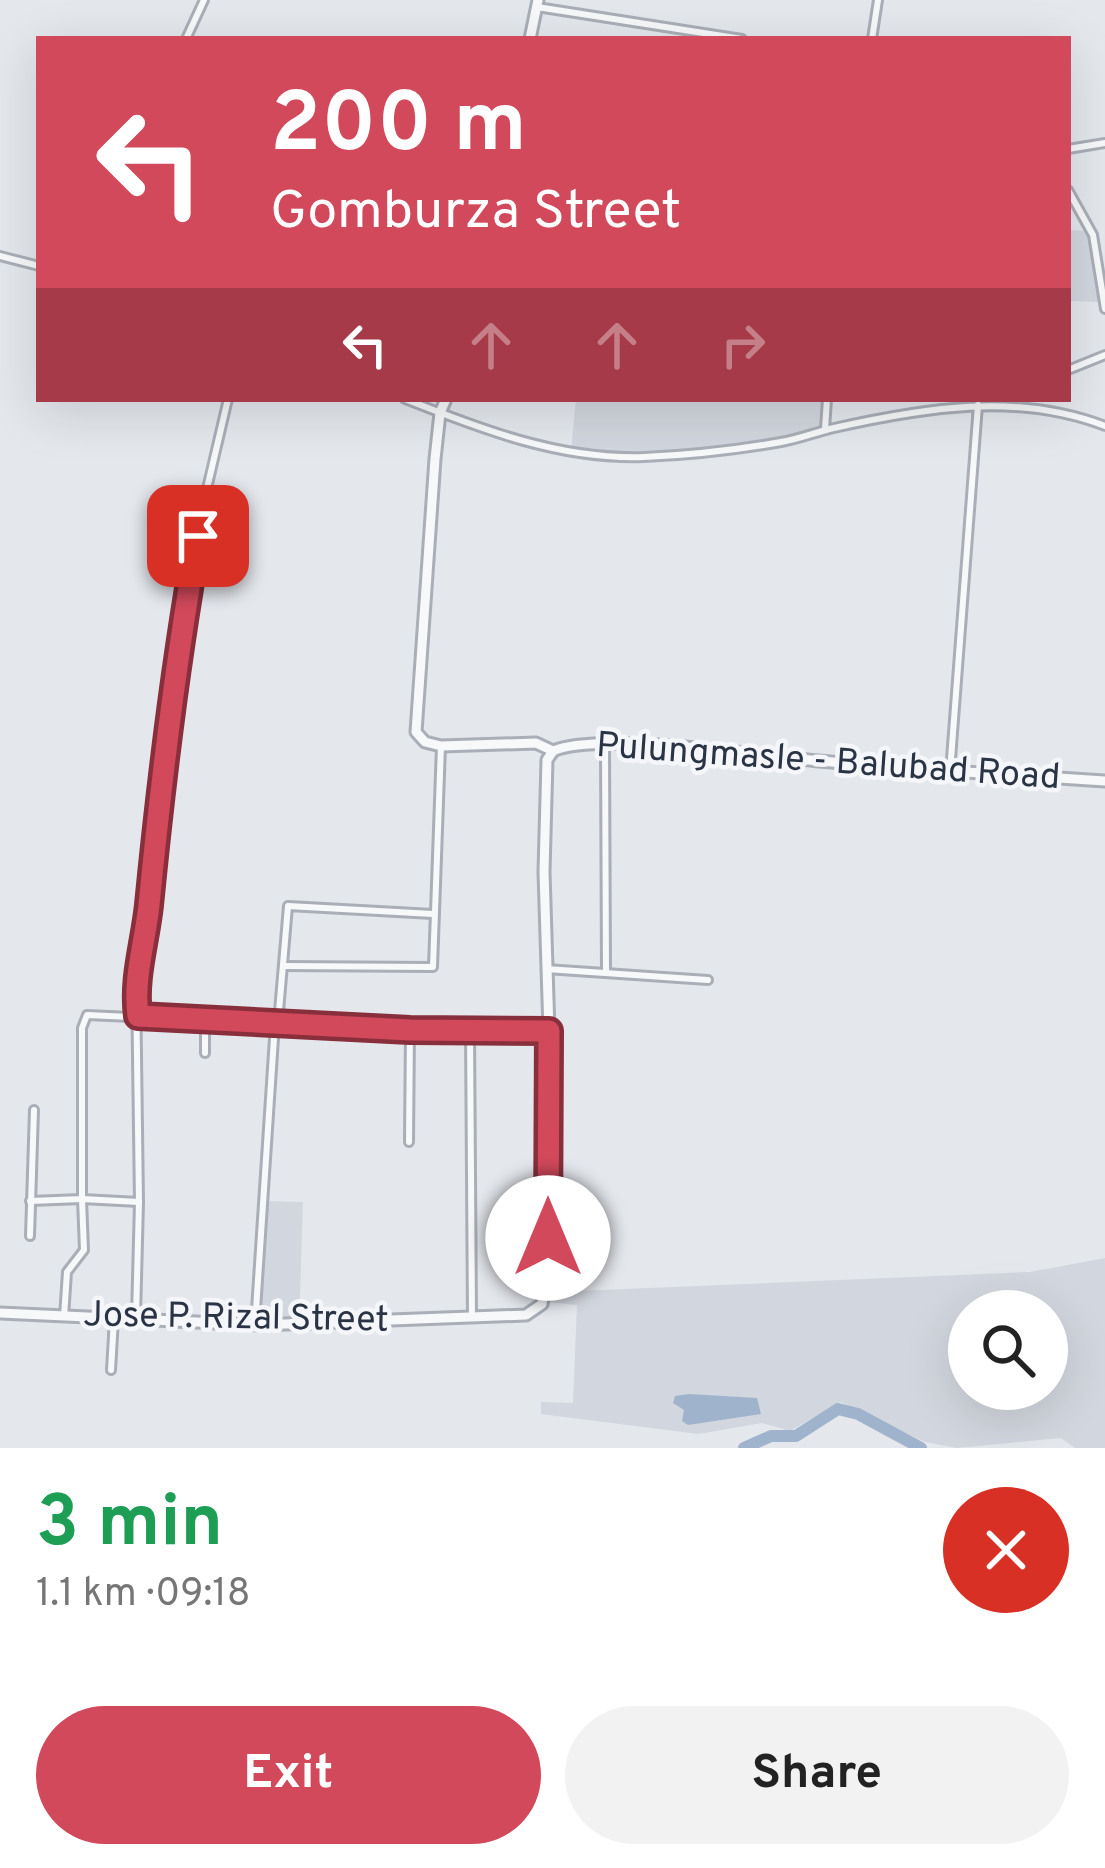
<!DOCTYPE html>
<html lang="en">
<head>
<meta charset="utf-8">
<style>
	body { margin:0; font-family:Overpass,sans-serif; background:#f2f2f2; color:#222; height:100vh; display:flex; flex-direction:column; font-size:45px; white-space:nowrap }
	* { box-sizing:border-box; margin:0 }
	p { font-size:39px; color:#767676 }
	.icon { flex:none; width:66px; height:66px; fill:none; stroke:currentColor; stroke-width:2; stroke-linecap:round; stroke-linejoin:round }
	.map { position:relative; height:1448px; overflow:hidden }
	.drawer { display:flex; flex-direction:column; background:#fff; flex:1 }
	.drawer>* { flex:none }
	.top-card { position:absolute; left:36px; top:36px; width:1035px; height:366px; border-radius:0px; box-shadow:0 12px 48px #0002; background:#d1495b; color:#fff; overflow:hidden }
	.tools { position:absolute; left:948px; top:1290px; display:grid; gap:24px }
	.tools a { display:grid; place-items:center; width:120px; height:120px; border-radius:50%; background:#fff; box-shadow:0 12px 48px #0002; font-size:60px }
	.pin { position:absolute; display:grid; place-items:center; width:102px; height:102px; color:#fff; margin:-51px; border-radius:24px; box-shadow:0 6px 18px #0006 }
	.me { position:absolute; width:132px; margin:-66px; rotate:0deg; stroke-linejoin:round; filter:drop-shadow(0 0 9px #0008) }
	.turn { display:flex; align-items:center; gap:42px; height:252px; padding:0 36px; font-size:54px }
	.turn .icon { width:156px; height:156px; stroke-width:2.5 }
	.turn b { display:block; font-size:84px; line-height:102px }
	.lanes { display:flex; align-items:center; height:114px; padding:0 36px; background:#0003; justify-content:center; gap:60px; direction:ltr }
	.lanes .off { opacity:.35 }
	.round { display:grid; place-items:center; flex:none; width:126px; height:126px; border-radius:63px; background:#f2f2f2 }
	.summary { display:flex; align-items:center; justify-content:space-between; height:204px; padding:0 36px }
	h1 { font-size:72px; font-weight:700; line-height:90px; color:#1e9e55 }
	.primary-button { display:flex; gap:24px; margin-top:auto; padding:24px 36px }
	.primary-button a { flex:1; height:138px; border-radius:72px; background:#d1495b; color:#fff; font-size:48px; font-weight:700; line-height:138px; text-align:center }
	.primary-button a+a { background:#f2f2f2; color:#222 }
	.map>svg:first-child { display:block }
	.built { fill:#d2d6de; fill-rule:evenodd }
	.water { fill:#9fb4cc }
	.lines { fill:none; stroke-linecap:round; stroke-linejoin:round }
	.river { stroke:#9fb4cc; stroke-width:12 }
	.minor-casing { stroke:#a9aeb7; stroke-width:12 }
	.tertiary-casing { stroke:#a9aeb7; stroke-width:15 }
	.minor { stroke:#f7f8fa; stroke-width:6 }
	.tertiary { stroke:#f7f8fa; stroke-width:9 }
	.route-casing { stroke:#882f3b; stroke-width:30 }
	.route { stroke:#d1495b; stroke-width:21 }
	.labels { text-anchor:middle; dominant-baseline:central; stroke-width:9; stroke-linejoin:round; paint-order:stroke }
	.street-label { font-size:36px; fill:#2b3445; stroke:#f4f6f9 }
</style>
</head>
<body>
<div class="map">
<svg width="1105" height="1448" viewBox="0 0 1105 1448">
	<rect width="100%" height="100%" fill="#e4e7ec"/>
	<g class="built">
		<path d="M1068 230 1088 231 1102 302 1068 301Z"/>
		<path d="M576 399H823L820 433 639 456 571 452Z"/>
		<path d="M263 1201 303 1202 299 1324 256 1323Z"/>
		<path d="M1105 1258V1448H1075L1061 1438 957 1448 925 1442 840 1402 790 1431 762 1423 698 1434 541 1414V1402L573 1403 577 1305 547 1302 549 1288 577 1291 1030 1272ZM969 1311H1047V1389H969Z"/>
	</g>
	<path class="water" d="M689 1394 757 1398 761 1414 688 1425 682 1421 684 1410 673 1403 675 1396Z"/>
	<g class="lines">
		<path class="river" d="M744 1448 771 1436H796L838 1409 858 1414 921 1448"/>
		<g class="minor-casing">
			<g id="minor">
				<path d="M537 7 742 39"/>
				<path d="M186 39 204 0"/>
				<path d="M872 39 878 0"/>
				<path d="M1068 149 1105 143"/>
				<path d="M1068 190 1093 235 1105 309"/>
				<path d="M0 256 39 266"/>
				<path d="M1068 370 1105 355"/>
				<path d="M405 399C481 429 560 460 644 457 689 455 736 450 781 442 799 439 816 432 834 428 923 408 1017 392 1105 426"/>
				<path d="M825 429 827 399"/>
				<path d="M605 745 606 973"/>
				<path d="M950 772 978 405"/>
				<path d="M283 966 433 967 441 746"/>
				<path d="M546 969 708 980"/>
				<path d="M278 1023 288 906 433 914"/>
				<path d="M470 1031 472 1318"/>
				<path d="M205 1053V1018"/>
				<path d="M409 1142 410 1030"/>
				<path d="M30 1201 82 1199V1028L87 1015 410 1030 549 1031"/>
				<path d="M30 1236 34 1110"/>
				<path d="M64 1317 67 1272 84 1250 82 1199 139 1202"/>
				<path d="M136 1317 139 1202 136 982 147 922 179 644 205 497 228 399"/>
				<path d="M255 1325 275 1023"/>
				<path d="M111 1370 114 1319"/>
			</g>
		</g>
		<g class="tertiary-casing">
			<g id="tertiary">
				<path d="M530 39 538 0"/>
				<path d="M446 399 440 413 435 459 416 732 425 742 441 746 536 743 553 751"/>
				<path d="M553 751C598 731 763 756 819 761 914 769 1009 775 1105 781"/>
				<path d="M0 1313 259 1325 526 1315 542 1304 548 1266 549 1031 544 872 547 760 553 751"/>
			</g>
		</g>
		<use href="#minor" class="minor"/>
		<use href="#tertiary" class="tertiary"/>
	</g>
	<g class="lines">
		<g class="route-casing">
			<path id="route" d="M198 536C176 658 161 782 149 905 145 943 133 978 138 1016L410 1030 549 1031 548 1238"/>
		</g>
		<use href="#route" class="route"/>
	</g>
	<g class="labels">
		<g class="street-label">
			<text transform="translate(828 763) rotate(4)">Pulungmasle - Balubad Road</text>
			<text transform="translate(236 1319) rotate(1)">Jose P. Rizal Street</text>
		</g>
	</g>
</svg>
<div class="tools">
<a><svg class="icon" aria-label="search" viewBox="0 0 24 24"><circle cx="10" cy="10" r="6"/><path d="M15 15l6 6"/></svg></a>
</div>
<div class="pin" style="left:198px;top:536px;background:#d93025"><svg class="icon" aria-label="arrive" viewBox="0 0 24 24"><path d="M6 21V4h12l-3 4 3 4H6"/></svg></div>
<svg class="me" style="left:548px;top:1238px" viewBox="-20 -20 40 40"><circle r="19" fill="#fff"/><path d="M0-13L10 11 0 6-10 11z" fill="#d1495b"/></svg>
<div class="top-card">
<div class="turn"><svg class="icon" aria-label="left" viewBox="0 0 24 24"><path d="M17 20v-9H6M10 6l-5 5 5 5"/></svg><div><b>200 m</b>Gomburza Street</div></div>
<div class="lanes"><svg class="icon" aria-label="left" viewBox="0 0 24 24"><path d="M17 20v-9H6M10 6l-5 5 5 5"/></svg><svg class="icon off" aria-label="ahead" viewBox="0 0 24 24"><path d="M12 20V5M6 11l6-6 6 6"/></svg><svg class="icon off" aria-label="ahead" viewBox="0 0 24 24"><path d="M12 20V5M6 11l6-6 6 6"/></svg><svg class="icon off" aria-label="right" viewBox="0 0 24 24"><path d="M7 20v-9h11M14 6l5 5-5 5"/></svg></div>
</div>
</div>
<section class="drawer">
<div class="summary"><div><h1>3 min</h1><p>1.1 km · 09:18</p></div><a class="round" style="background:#d93025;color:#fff"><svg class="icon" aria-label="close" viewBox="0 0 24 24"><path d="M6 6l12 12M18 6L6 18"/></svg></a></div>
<div class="primary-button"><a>Exit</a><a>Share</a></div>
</section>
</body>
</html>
